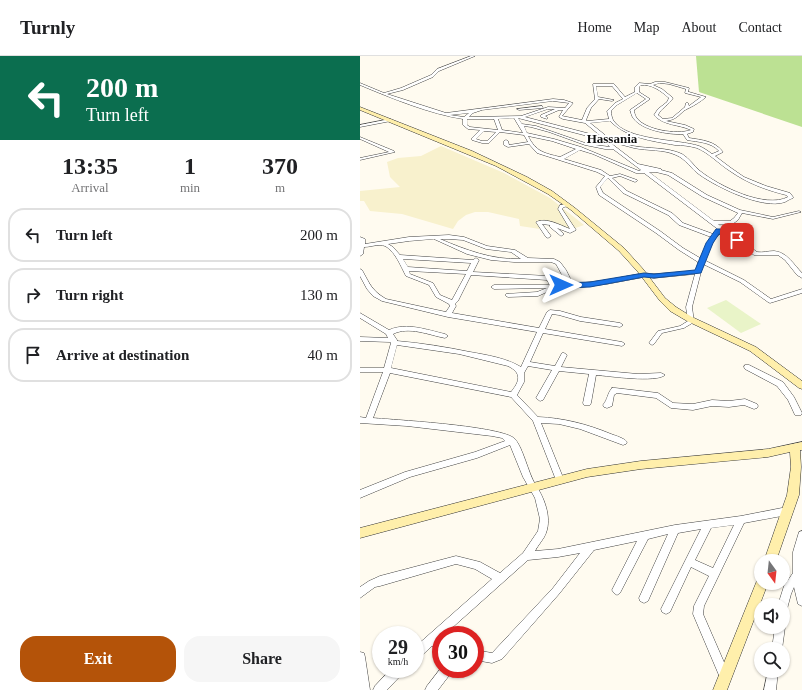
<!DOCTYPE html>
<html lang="en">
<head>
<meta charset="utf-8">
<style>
	body { margin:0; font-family:"Times New Roman",serif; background:#f6f6f6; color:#202124; height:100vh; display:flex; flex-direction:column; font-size:15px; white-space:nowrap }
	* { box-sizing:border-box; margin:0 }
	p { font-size:13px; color:#757577 }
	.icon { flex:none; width:22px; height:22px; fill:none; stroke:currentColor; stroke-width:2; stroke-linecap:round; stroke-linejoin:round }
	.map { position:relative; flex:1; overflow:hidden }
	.sheet { display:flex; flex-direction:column; background:#fff; width:360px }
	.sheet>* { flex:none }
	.guide { background:#0b6e4f; color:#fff; overflow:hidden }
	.needle { width:26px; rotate:165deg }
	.controls { position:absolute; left:394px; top:498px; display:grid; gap:8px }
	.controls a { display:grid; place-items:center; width:36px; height:36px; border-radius:50%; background:#fff; box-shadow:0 1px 3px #0004; font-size:20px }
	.speed { position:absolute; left:12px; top:570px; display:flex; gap:8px; font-size:20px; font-weight:700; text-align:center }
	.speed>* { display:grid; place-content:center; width:52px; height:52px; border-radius:50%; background:#fff; box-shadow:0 1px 3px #0004; line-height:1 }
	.speed small { font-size:10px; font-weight:400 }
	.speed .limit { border:6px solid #d22; background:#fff; color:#111 }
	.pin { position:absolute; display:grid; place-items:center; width:34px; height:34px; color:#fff; margin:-17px; border-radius:8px; box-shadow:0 2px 6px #0006 }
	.me { position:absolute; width:44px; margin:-22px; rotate:90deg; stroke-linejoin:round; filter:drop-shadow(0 0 3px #0008) }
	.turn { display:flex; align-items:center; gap:14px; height:84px; padding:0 20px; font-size:18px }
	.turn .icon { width:52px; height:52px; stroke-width:2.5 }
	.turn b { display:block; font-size:28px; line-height:34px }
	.eta { display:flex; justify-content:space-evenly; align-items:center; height:68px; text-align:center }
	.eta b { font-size:24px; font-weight:600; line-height:28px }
	.cta { display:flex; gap:8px; margin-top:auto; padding:8px 20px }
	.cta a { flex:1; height:46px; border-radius:16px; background:#b45309; color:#fff; font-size:16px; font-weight:600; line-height:46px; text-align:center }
	.cta a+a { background:#f6f6f6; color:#202124 }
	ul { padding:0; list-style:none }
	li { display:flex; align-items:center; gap:12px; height:54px; margin:0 8px 6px; padding:0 12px; border:2px solid #e0e0e0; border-radius:16px }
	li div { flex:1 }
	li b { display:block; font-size:15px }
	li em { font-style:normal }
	header { display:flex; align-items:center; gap:24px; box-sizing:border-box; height:56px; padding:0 20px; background:#fff; border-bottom:1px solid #e0e0e0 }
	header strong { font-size:19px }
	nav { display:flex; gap:22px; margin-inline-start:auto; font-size:14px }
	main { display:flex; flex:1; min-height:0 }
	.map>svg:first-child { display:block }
	.farmland { fill:#f8f1cd }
	.forest { fill:#bce193 }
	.pitch { fill:#e9f4c8 }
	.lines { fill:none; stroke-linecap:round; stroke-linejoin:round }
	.street-casing { stroke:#424242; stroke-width:1 }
	.secondary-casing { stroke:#313131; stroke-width:1 }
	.street { fill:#fff; fill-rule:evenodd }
	.secondary { fill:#ffefab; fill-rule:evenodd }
	.route { fill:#1a73e8; stroke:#114b97 }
	.labels { text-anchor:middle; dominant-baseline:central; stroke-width:4; stroke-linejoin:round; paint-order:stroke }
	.far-district-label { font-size:13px; font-weight:bold; fill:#0f0f0f; stroke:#fff }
</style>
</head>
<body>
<header>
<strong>Turnly</strong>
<nav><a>Home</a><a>Map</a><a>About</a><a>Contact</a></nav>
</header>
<main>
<section class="sheet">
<div class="guide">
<div class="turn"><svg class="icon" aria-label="left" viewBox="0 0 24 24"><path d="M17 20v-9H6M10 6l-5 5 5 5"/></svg><div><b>200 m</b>Turn left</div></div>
</div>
<div class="eta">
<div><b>13:35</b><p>Arrival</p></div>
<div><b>1</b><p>min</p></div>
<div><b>370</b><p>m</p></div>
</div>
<ul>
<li><svg class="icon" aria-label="left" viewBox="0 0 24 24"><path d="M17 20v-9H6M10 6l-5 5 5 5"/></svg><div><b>Turn left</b></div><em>200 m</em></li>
<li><svg class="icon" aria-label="right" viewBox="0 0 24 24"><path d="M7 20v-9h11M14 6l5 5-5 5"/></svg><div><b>Turn right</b></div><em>130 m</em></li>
<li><svg class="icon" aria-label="arrive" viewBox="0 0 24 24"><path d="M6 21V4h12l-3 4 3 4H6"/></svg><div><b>Arrive at destination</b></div><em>40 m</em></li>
</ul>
<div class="cta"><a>Exit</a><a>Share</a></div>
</section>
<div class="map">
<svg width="442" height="634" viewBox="0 0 442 634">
	<rect width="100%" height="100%" fill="#fffbf0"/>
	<path class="farmland" d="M81 90 144 117 190 142 224 169 210 174 188 165H176L180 173 160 170 159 163 128 156H115L106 159 98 165 93 173 42 158 10 155 4 145H0V135L40 131 30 121 27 106 38 102 61 100Z"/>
	<path class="forest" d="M336 0H442V71L339 36Z"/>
	<path class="pitch" d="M366 244 401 268 381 277 347 252Z"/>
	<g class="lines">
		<g class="street-casing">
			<g id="street">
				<path d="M111 0H115L79 15 73 21 43 34 27 38 86 57 193 43 204 44 213 47 202 60 222 64 227 52 235 43 233 28H254L265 41 275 36V31L279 27 290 28 295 26H305L329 32 328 36H329L346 41C340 46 335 49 329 52 319 56 320 63 306 65L325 69 334 73 333 76 327 78 329 82C342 84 355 85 363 96L355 100 371 112 384 121 406 130 430 137 433 141V142C430 143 427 145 425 146 403 154 357 131 340 119 331 113 326 103 316 99 303 93 288 95 274 92 265 90 257 87 248 85L278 108 301 113V114L312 117 347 139 380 154 413 161 439 155 441 156 413 163 382 157 378 164 363 175 379 183 397 196C403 197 408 195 414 195 427 196 434 209 442 217V222L437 219 425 204 418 199H394L375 185 360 178 356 181 344 204 384 224 411 243 442 233V237L410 247 408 246 380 226 343 208 332 251 334 266 324 272 302 277 294 288 292 289 289 287 298 275 320 270 328 265 326 251 335 218 294 222 284 221 247 228 215 232H196L178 240 148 241 146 240V238L177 236 187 232 134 233 131 231 134 229H190L187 224 111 219 98 245 95 248 96 250 92 257 179 272 187 256 190 254 200 255 221 261 260 267 263 269 260 271 220 265 199 259 192 258 185 273 262 286 265 288 262 290 183 277 170 306 195 310 202 297H204L207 299 201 311 278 318 301 317 305 319C296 327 249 320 236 319L231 347 230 349H224L223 347 229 318 199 315 183 344 180 345 176 342 192 314 168 310 164 317V326L157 339 178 361C203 362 227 368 251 378 256 380 264 382 267 386L266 388 263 389 220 373 199 368 181 367 204 424 203 426 200 427 197 426 196 424 173 365 151 341 30 317 13 362C36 364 143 370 155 383 163 392 168 416 175 428 184 441 192 461 186 477 184 483 178 489 175 495L198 493 315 469 381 460 427 451 430 452 431 455 430 458 427 459 384 467 344 550 343 558 370 620 369 624 365 625 361 624 333 558 334 550 349 520 331 511 310 556 306 558 302 556 301 553 341 473 318 477 288 545 284 547 280 545 279 542 308 478 288 483 260 537 257 539 254 537 252 534 277 485 234 494 199 538 142 603 132 607 115 604V594L132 597 134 595 193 532 220 497 198 501 168 504 84 579H81L80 583 81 584V595L72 590 59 602 55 603V591L132 523 115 513 96 508 20 530 15 531 0 542V531L9 525 20 520 96 500 120 506 140 517 163 497 178 475 180 463 175 442 163 421 150 389 117 402 50 421 0 442V434L45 416 115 396 145 385 142 382 132 380 47 370 0 367V361L6 362 23 316H0V312H24L31 287 30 286 0 285V281L28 282 26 278 0 262V257L29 274C47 266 67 274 85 278L88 280 85 282C69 279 49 270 33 278L37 284V285C61 287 86 291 110 296 127 299 146 302 161 311L177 276 88 261 22 245 13 240 7 233 0 220V213L2 214C10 228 11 234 26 243L86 256 90 250 89 248 76 241 69 229 46 220C41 211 33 189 20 189 15 189 9 191 4 191L3 198 0 200V181L5 183V188L49 181 89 179 104 181 127 190 155 194 168 202 194 203 200 206 206 214 213 228 247 224 284 217 294 218 336 215 338 206 319 194 296 177 239 139 236 131 245 120 237 116 177 97 169 88 148 91 144 89V85L146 84 148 85 149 89 168 86 164 79 140 76 129 87H122L112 84V82L120 74 108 73 103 69V63C70 58 31 42 0 29V27L24 37 41 32 71 19 77 13ZM300 27 309 28 326 33 325 37 341 41 329 50 328 47H326L325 51 312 62 303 63 298 59C301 52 309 49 313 42L302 33 293 29ZM281 29C292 28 301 35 309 42L307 46 298 53 294 59C304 70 318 68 331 74 317 79 284 74 276 61 275 59 274 56 274 54L290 43 279 36V31ZM236 30H252L263 43 255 47 247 55 249 63 227 65 226 64 231 52 239 43 252 45 254 44 238 41ZM277 37 286 43 270 54C271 56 271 58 272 60 279 74 309 79 323 78L327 84C338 86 351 86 359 95L352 98C348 95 344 92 339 90 318 83 266 85 253 64 252 62 251 58 251 55L257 49ZM193 45 209 47 205 52 188 51 161 60 109 61 113 57 122 54ZM188 53H195L181 59V61L187 63V61L185 60 199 54H203L199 61 203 63 225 67 242 81 165 61ZM109 57 104 61 90 59ZM154 62 163 77 142 74 138 63ZM158 62 243 84 250 91 228 88 176 70 162 68ZM107 63H134L138 74 110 71 107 69ZM250 65C267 82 292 85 315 89 322 89 330 90 337 92 349 97 359 108 370 115 387 127 406 134 426 139L428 141C405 153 359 130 340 115 334 110 329 102 322 98 307 91 289 93 273 90 264 88 256 84 247 83L245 79 230 67ZM164 70 171 71 189 76 225 89 245 93H253L281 114 279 115 221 91 194 83 167 77ZM124 75 136 76 127 85H122L116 83ZM168 80 192 85 216 93 200 101C184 97 176 96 168 80ZM220 94 233 98 276 117H284L359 174H356V176L353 178 323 167 312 157 267 135 252 122 260 120 275 126 277 125V124L260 118 250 120 241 114 204 103ZM289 116H296L308 119 343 141 378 157 374 162 370 165H354ZM248 122 263 137 308 159 319 169 351 181 340 202 323 192 300 175 243 137 240 131ZM358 168H366L362 171ZM74 183 107 198 131 204 154 206H191L196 208 207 228H196L193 222 188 220 113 216 119 204 116 202 113 204 40 199 33 191 28 188 49 185ZM80 183H89L103 184 126 193 151 196 161 203C132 204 106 194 80 183ZM43 203 111 207 107 215 48 211ZM49 215 106 218 92 244 80 239 73 227 50 218ZM37 289 99 298 148 310C162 317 160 325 151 336L31 312ZM374 469 353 512 335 504 351 472Z"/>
				<path d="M182 50 183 52 159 54 157 53Z"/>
				<path d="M30 63 32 64 31 65 0 71V69Z"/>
				<path d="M0 81 34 95 35 96 0 104V102L29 96 0 83Z"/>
				<path d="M207 148 209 149V150L204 151 202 153 216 174 210 177 197 172 204 178 201 180 190 171V169L182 168 191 180 188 182 186 181 176 166C186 161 200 169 210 173L198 153 200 149Z"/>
				<path d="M385 309H389L423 326 434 341 442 357 441 359H435L428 344 417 330 385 313 384 311Z"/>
				<path d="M252 332H255L298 337 313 347 333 348 352 344 369 345 385 343 397 348 398 350 397 352 394 353 384 349 369 351 352 350 333 354 311 352 296 342 257 337 254 339 252 350 247 352 244 351 243 349C248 343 247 338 252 332Z"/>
				<path d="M442 475V550L438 548 434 531 431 538 427 553 423 555V549H418L424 530 433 517V496L439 476Z"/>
				<path d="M423 567 425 571 422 593H412L415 571H423Z"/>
				<path d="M0 596 4 597 5 601 10 634H0Z"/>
				<path d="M81 612V613H92L91 617 78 634H65L67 630Z"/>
				<path d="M31 613H44L43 617 27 634H13L15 630Z"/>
				<path d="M408 615H418L416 634H404Z"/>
			</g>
		</g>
		<g class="secondary-casing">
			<g id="secondary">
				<path d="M0 51 112 95 167 121 192 135 215 152 264 192 283 213 305 242 316 251 332 261 396 291 442 325V333L439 332 390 295 327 265 310 255 300 245 278 216 259 195 211 154 188 138 136 110 0 54Z"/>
				<path d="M442 386V394H440L441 411 439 439 416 505H404L427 439 431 411 430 396 408 401 281 413 227 421 0 482V472L227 413 281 405 408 393Z"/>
				<path d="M401 522V527H408L367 634H353L396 527 398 523Z"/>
			</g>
		</g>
		<use href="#street" class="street"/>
		<use href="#secondary" class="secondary"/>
	</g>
	<path class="route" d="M356 173H361L380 184 374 185 359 178 353 187 341 217 294 222 284 221 230 231 201 232 197 229 201 227 230 226 284 217 294 218 335 214 346 187Z"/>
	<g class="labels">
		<g class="far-district-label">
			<text x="252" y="82">Hassania</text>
		</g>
	</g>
</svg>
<div class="controls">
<a><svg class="needle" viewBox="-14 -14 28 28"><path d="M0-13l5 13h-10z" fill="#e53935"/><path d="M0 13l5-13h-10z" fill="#757577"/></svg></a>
<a><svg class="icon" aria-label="sound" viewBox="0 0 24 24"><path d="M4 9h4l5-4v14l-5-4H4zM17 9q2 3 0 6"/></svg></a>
<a><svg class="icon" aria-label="search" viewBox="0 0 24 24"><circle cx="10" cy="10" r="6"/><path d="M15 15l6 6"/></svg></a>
</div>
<div class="speed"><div>29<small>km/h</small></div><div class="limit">30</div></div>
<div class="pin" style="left:377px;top:184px;background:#d93025"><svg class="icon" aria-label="arrive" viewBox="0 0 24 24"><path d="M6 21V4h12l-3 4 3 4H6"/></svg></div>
<svg class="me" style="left:201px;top:229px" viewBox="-20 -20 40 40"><path d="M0-17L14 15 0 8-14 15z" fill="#1a73e8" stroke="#fff" stroke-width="4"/></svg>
</div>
</main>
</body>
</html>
